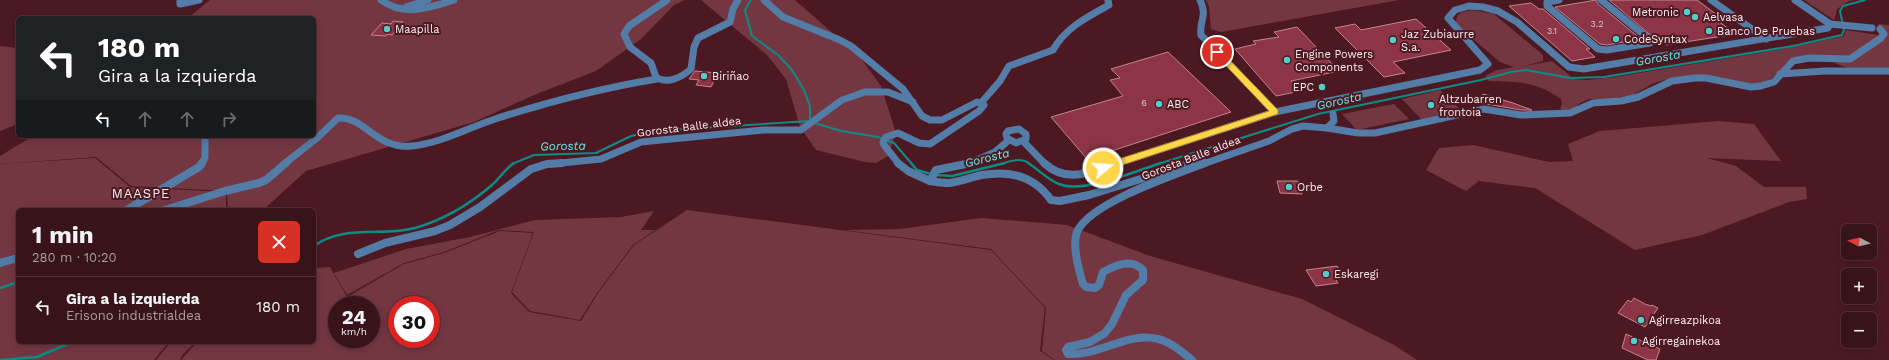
<!DOCTYPE html>
<html lang="es">
<head>
<meta charset="utf-8">
<style>
	body { margin:0; font-family:"Work Sans",sans-serif; background:#442027; color:#f1f3f6; height:100vh; display:flex; flex-direction:column; font-size:15px; white-space:nowrap }
	* { box-sizing:border-box; margin:0 }
	p { font-size:13px; color:#ab9ea2 }
	.icon { flex:none; width:22px; height:22px; fill:none; stroke:currentColor; stroke-width:2; stroke-linecap:round; stroke-linejoin:round }
	.map { position:relative; flex:1; overflow:hidden }
	.drawer { position:absolute; left:16px; top:208px; width:300px; height:136px; display:flex; flex-direction:column; background:#39131a; border-radius:6px; box-shadow:0 2px 10px #0003,0 0 0 1px #533239 }
	.drawer>* { flex:none }
	.guide { position:absolute; left:16px; top:16px; width:300px; height:122px; border-radius:6px; box-shadow:0 2px 10px #0003,0 0 0 1px #533239; background:#202124; color:#fff; overflow:hidden }
	.needle { width:26px; rotate:277deg }
	.tools { position:absolute; left:1841px; top:224px; display:grid; gap:8px }
	.tools a { display:grid; place-items:center; width:36px; height:36px; border-radius:6px; background:#39131a; box-shadow:0 2px 10px #0003,0 0 0 1px #533239; font-size:20px }
	.speed { position:absolute; left:328px; top:296px; display:flex; gap:8px; font-size:20px; font-weight:700; text-align:center }
	.speed>* { display:grid; place-content:center; width:52px; height:52px; border-radius:50%; background:#39131a; box-shadow:0 2px 10px #0003,0 0 0 1px #533239; line-height:1 }
	.speed small { font-size:10px; font-weight:400 }
	.speed .limit { border:6px solid #d22; background:#fff; color:#111 }
	.pin { position:absolute; display:grid; place-items:center; width:34px; height:34px; color:#fff; margin:-17px; border:2px solid #fff; border-radius:50%; box-shadow:0 1px 4px #0007 }
	.me { position:absolute; width:44px; margin:-22px; rotate:72deg; stroke-linejoin:round; filter:drop-shadow(0 0 3px #0008) }
	.turn { display:flex; align-items:center; gap:14px; height:84px; padding:0 16px; font-size:18px }
	.turn .icon { width:52px; height:52px; stroke-width:2.5 }
	.turn b { display:block; font-size:28px; line-height:34px }
	.lanes { display:flex; align-items:center; height:38px; padding:0 16px; background:#0003; justify-content:center; gap:20px; direction:ltr }
	.lanes .off { opacity:.35 }
	.round { display:grid; place-items:center; flex:none; width:42px; height:42px; border-radius:6px; background:#442027 }
	.overview { display:flex; align-items:center; justify-content:space-between; height:68px; padding:0 16px }
	h1 { font-size:24px; font-weight:700; line-height:30px }
	ul { padding:0; list-style:none }
	li { display:flex; align-items:center; gap:12px; height:60px; padding:0 16px; border-top:1px solid #533239 }
	li div { flex:1 }
	li b { display:block; font-size:15px }
	li em { font-style:normal }
	.map>svg:first-child { display:block }
	.green { fill:#743742; fill-rule:evenodd }
	.lines { fill:none; stroke-linecap:round; stroke-linejoin:round }
	.stream-far1 { stroke:#0d8b87; stroke-width:2 }
	.stream { stroke:#0d8b87; stroke-width:2.5 }
	.building { fill:#8d3446; stroke:#c3858d }
	.minor-far1 { stroke:#537ca7; stroke-width:7 }
	.minor { stroke:#537ca7; stroke-width:8 }
	.route { fill:#ffd54a; stroke:#a68a30 }
	.poi-dot { fill:#54cdc8; stroke:#4c1923; stroke-width:1.5 }
	.labels { text-anchor:middle; dominant-baseline:central; stroke-width:4; stroke-linejoin:round; paint-order:stroke }
	.number-label { font-size:9px; fill:#e0c0c5 }
	.poi-label { font-size:11px; fill:#fceeef; stroke:#4c1923; text-anchor:start }
	.street-label { font-size:11px; fill:#fceeef; stroke:#4c1923 }
	.water-label { font-size:12px; font-style:italic; fill:#62eee8; stroke:#4c1923 }
	.quarter-label { font-size:13px; letter-spacing:1px; fill:#fceeef; stroke:#4c1923 }
</style>
</head>
<body>
<div class="map">
<svg width="1889" height="360" viewBox="0 0 1889 360">
	<rect width="100%" height="100%" fill="#4c1923"/>
	<g class="green">
		<path d="M210 0H685L674 5 641 39 596 71 534 95 474 122 306 171 263 210H228L227 191 131 186 96 157 0 164V156L33 136H314V18H188Z"/>
		<path d="M701 0H795L860 57 881 86 896 133 888 156 876 163 865 162 816 150 800 127 786 79 767 55Z"/>
		<path d="M1206 0H1399L1221 32 1211 29 1209 6Z"/>
		<path d="M1804 0H1855L1849 1 1837 9 1834 20Z"/>
		<path d="M1472 10 1494 14 1543 55V61L1524 66 1552 61 1574 79 1588 80 1615 77 1783 49 1844 36 1846 30 1878 35 1880 32 1878 24 1889 25V70C1878 70 1866 72 1855 70 1838 66 1821 53 1802 57 1788 61 1776 79 1762 84L1669 79 1654 83 1631 96 1609 99H1589L1580 103 1572 110 1566 111 1560 109 1562 104 1561 99C1536 81 1518 82 1489 81L1485 76 1497 70 1514 67 1500 62 1460 28 1456 22 1457 16 1462 12Z"/>
		<path d="M0 46 18 48V124L0 131Z"/>
		<path d="M1440 90 1462 111 1421 119 1402 99Z"/>
		<path d="M1394 104 1409 119 1357 130 1342 114Z"/>
		<path d="M1719 121 1754 124 1781 161 1707 158 1736 166 1764 187H1806L1807 199 1789 202 1702 235 1635 250 1535 188 1479 181 1466 191 1426 170 1439 148 1473 145 1549 162 1573 161 1568 144 1600 131Z"/>
		<path d="M95 158 130 187 226 192V210H18V342H169L154 360H0V164Z"/>
		<path d="M687 210 991 250 1045 308 1040 351 1054 360H181L197 342H314V268L330 267 347 297 404 264 444 253 500 231 533 233 511 293 529 312 581 321 598 293 634 245ZM337 305H371V339H337ZM397 305H431V339H397Z"/>
		<path d="M654 211 641 230H655L633 245 597 293 580 320 530 311 512 292 534 232 499 230 444 252 404 263 347 295 334 273 406 249 470 237 535 220 621 217Z"/>
		<path d="M981 218 1067 225 1150 256 1302 299 1394 345 1417 360H1055L1042 351 1046 308 991 249 844 230 900 229Z"/>
		<path d="M171 342H196L182 355 180 360H156Z"/>
	</g>
	<g class="lines">
		<g class="stream-far1">
			<path d="M815 123 841 131 878 137 894 143 912 164"/>
			<path d="M512 164 534 155 596 153 631 136 653 131 810 121V106L804 90 792 70 778 55 752 36 745 10 751 0"/>
			<path d="M1001 164C1010 161 1021 157 1030 164"/>
			<path d="M1158 164 1318 114 1481 80 1511 72 1526 70 1570 78 1604 77 1793 46 1842 35 1844 30 1840 11 1843 6 1865 0"/>
		</g>
		<g class="stream">
			<path d="M911 163 917 170 931 174"/>
			<path d="M1028 163C1038 169 1048 180 1059 184 1083 194 1136 171 1161 163"/>
			<path d="M936 175 952 176 1005 163"/>
			<path d="M314 246C344 224 382 237 415 228 443 220 470 204 492 185 500 178 505 169 514 163"/>
			<path d="M0 288 18 282"/>
			<path d="M1 360 37 357 72 342"/>
		</g>
	</g>
	<g class="building">
		<path d="M1596 0 1598 4 1641 39 1607 45 1600 44 1555 7Z"/>
		<path d="M1609 0H1697L1720 17 1714 18 1736 34 1666 45 1657 38H1654Z"/>
		<path d="M1531 3 1539 9H1543L1590 49H1586L1595 57 1572 61 1509 6Z"/>
		<path d="M1416 19 1451 50 1393 62 1405 73 1384 77 1335 28 1355 24 1361 30Z"/>
		<path d="M393 21 403 22 392 35 387 34 386 36 371 35 382 23 391 24Z"/>
		<path d="M1297 27 1339 71 1291 81 1301 91 1276 96 1235 49 1256 44 1253 41 1279 37 1274 32Z"/>
		<path d="M1168 52 1231 112 1087 159 1051 117 1123 96 1110 80 1120 78 1111 69Z"/>
		<path d="M695 71 718 73 711 87 696 85 699 80 689 79Z"/>
		<path d="M1483 94 1513 103 1532 110H1521L1481 103Z"/>
		<path d="M1277 181H1298L1302 194 1280 193Z"/>
		<path d="M1337 266 1345 278 1336 280 1338 283 1316 286 1306 270Z"/>
		<path d="M1634 298 1645 304 1651 306 1652 305 1658 308 1645 327 1618 313 1628 300 1631 302Z"/>
		<path d="M1626 334 1660 349 1656 360H1648L1622 348Z"/>
	</g>
	<g class="lines">
		<g class="minor-far1">
			<path d="M180 0V4L199 0"/>
			<path d="M381 0C404 17 429 8 454 0"/>
			<path d="M667 0 629 26 624 34 630 47 651 63 656 77C667 85 682 77 691 69L694 47 698 38 730 22 733 9 738 0"/>
			<path d="M764 0 783 17 840 40 851 46 903 89 922 116 930 120H942L977 102 984 105 979 111 930 144 919 143 898 133 886 137 883 142 884 145 899 164"/>
			<path d="M1200 0C1208 17 1199 20 1201 35L1275 112"/>
			<path d="M1559 0 1547 2V6L1598 49 1607 50 1650 43 1649 39 1601 0"/>
			<path d="M1711 0 1766 39"/>
			<path d="M406 7 428 0"/>
			<path d="M1830 24 1872 28"/>
			<path d="M1780 74 1825 71H1889"/>
			<path d="M981 103 1000 81 1009 66 1053 50C1065 28 1087 17 1109 5L1108 0"/>
			<path d="M1327 128 1358 133H1375L1484 109 1521 115 1570 113 1593 103 1621 101 1638 97 1672 81 1695 78H1706L1751 87 1761 86 1774 82 1793 61 1809 58 1850 59 1881 38 1884 34 1880 29"/>
			<path d="M1019 129 1026 134V139L1016 143 1007 138 1006 134 1008 131Z"/>
			<path d="M1023 141 1045 164"/>
			<path d="M201 164 205 158V136"/>
			<path d="M284 164 317 138 338 118C365 116 376 150 412 146 441 143 468 128 495 119 548 102 602 88 657 79"/>
			<path d="M551 164 601 159 641 142 763 130H801L842 100 865 92H888L913 102"/>
			<path d="M968 164 995 152 1009 140"/>
			<path d="M1115 164 1275 112 1480 70 1488 64 1448 18 1455 10 1469 6 1483 7 1498 11 1517 22 1569 67 1584 69 1828 28 1830 24 1795 0"/>
			<path d="M1189 164 1200 160"/>
			<path d="M1203 164 1269 141 1292 129 1303 126 1327 128 1334 121 1333 114"/>
		</g>
		<g class="minor">
			<path d="M898 163 908 171 930 181 936 170 971 163"/>
			<path d="M1044 163C1068 185 1091 171 1118 163"/>
			<path d="M930 181C936 182 943 183 949 183 960 182 971 177 982 175 1010 170 1034 176 1051 200L1060 201 1089 195 1192 163"/>
			<path d="M127 210 199 167 202 163"/>
			<path d="M165 210 225 191 259 183 266 180 286 163"/>
			<path d="M358 254 385 243 435 231 450 225 480 207 531 169 547 164 562 163"/>
			<path d="M0 263 18 258"/>
			<path d="M1192 360C1182 352 1171 342 1158 339 1128 331 1100 356 1068 354L1066 350 1068 347 1090 342 1105 333 1112 324 1126 295 1143 280V270C1131 258 1116 265 1103 272L1099 285 1095 288 1086 287 1083 284C1079 271 1072 245 1077 232 1089 203 1176 174 1205 163"/>
		</g>
	</g>
	<path class="route" d="M1217 49 1220 50 1278 110V114L1107 170H1100V165L1269 111 1214 53 1213 52Z"/>
	<g class="poi-dot">
		<circle cx="1687" cy="12" r="4"/>
		<circle cx="1695" cy="17" r="4"/>
		<circle cx="387" cy="29" r="4"/>
		<circle cx="1709" cy="31" r="4"/>
		<circle cx="1616" cy="39" r="4"/>
		<circle cx="1393" cy="40" r="4"/>
		<circle cx="1287" cy="60" r="4"/>
		<circle cx="704" cy="76" r="4"/>
		<circle cx="1322" cy="87" r="4"/>
		<circle cx="1159" cy="104" r="4"/>
		<circle cx="1431" cy="105" r="4"/>
		<circle cx="1289" cy="187" r="4"/>
		<circle cx="1326" cy="274" r="4"/>
		<circle cx="1641" cy="320" r="4"/>
		<circle cx="1634" cy="341" r="4"/>
	</g>
	<g class="labels">
		<g class="number-label">
			<text x="1597" y="24">3.2</text>
			<text x="1552" y="31">3.1</text>
			<text x="1144" y="103">6</text>
		</g>
		<g class="poi-label">
			<text x="1679" y="12" text-anchor="end">Metronic</text>
			<text x="1703" y="17">Aelvasa</text>
			<text x="395" y="29">Maapilla</text>
			<text x="1717" y="31">Banco De Pruebas</text>
			<text x="1401" y="34">Jaz Zubiaurre<tspan x="1401" dy="13">S.a.</tspan></text>
			<text x="1624" y="39">CodeSyntax</text>
			<text x="1295" y="54">Engine Powers<tspan x="1295" dy="13">Components</tspan></text>
			<text x="712" y="76">Biriñao</text>
			<text x="1314" y="87" text-anchor="end">EPC</text>
			<text x="1439" y="99">Altzubarren<tspan x="1439" dy="13">frontoia</tspan></text>
			<text x="1167" y="104">ABC</text>
			<text x="1297" y="187">Orbe</text>
			<text x="1334" y="274">Eskaregi</text>
			<text x="1649" y="320">Agirreazpikoa</text>
			<text x="1642" y="341">Agirregainekoa</text>
		</g>
		<g class="street-label">
			<text transform="translate(689 127) rotate(-7)">Gorosta Balle aldea</text>
			<text transform="translate(1191 158) rotate(-21)">Gorosta Balle aldea</text>
		</g>
		<g class="water-label">
			<text transform="translate(1658 58) rotate(-10)">Gorosta</text>
			<text transform="translate(1339 101) rotate(-13)">Gorosta</text>
			<text transform="translate(563 146) rotate(-1)">Gorosta</text>
			<text transform="translate(987 158) rotate(-14)">Gorosta</text>
		</g>
		<g class="quarter-label">
			<text x="141" y="193">MAASPE</text>
		</g>
	</g>
</svg>
<div class="tools">
<a><svg class="needle" viewBox="-14 -14 28 28"><path d="M0-13l5 13h-10z" fill="#e53935"/><path d="M0 13l5-13h-10z" fill="#ab9ea2"/></svg></a>
<a>+</a>
<a>−</a>
</div>
<div class="speed"><div>24<small>km/h</small></div><div class="limit">30</div></div>
<div class="pin" style="left:1217px;top:52px;background:#d93025"><svg class="icon" aria-label="arrive" viewBox="0 0 24 24"><path d="M6 21V4h12l-3 4 3 4H6"/></svg></div>
<svg class="me" style="left:1103px;top:168px" viewBox="-20 -20 40 40"><circle r="17" fill="#ffd54a" stroke="#fff" stroke-width="3"/><path d="M0-11L8 9 0 5-8 9z" fill="#fff"/></svg>
<div class="guide">
<div class="turn"><svg class="icon" aria-label="left" viewBox="0 0 24 24"><path d="M17 20v-9H6M10 6l-5 5 5 5"/></svg><div><b>180 m</b>Gira a la izquierda</div></div>
<div class="lanes"><svg class="icon" aria-label="left" viewBox="0 0 24 24"><path d="M17 20v-9H6M10 6l-5 5 5 5"/></svg><svg class="icon off" aria-label="ahead" viewBox="0 0 24 24"><path d="M12 20V5M6 11l6-6 6 6"/></svg><svg class="icon off" aria-label="ahead" viewBox="0 0 24 24"><path d="M12 20V5M6 11l6-6 6 6"/></svg><svg class="icon off" aria-label="right" viewBox="0 0 24 24"><path d="M7 20v-9h11M14 6l5 5-5 5"/></svg></div>
</div>
<section class="drawer">
<div class="overview"><div><h1>1 min</h1><p>280 m · 10:20</p></div><a class="round" style="background:#d93025;color:#fff"><svg class="icon" aria-label="close" viewBox="0 0 24 24"><path d="M6 6l12 12M18 6L6 18"/></svg></a></div>
<ul>
<li><svg class="icon" aria-label="left" viewBox="0 0 24 24"><path d="M17 20v-9H6M10 6l-5 5 5 5"/></svg><div><b>Gira a la izquierda</b><p>Erisono industrialdea</p></div><em>180 m</em></li>
</ul>
</section>
</div>
</body>
</html>
